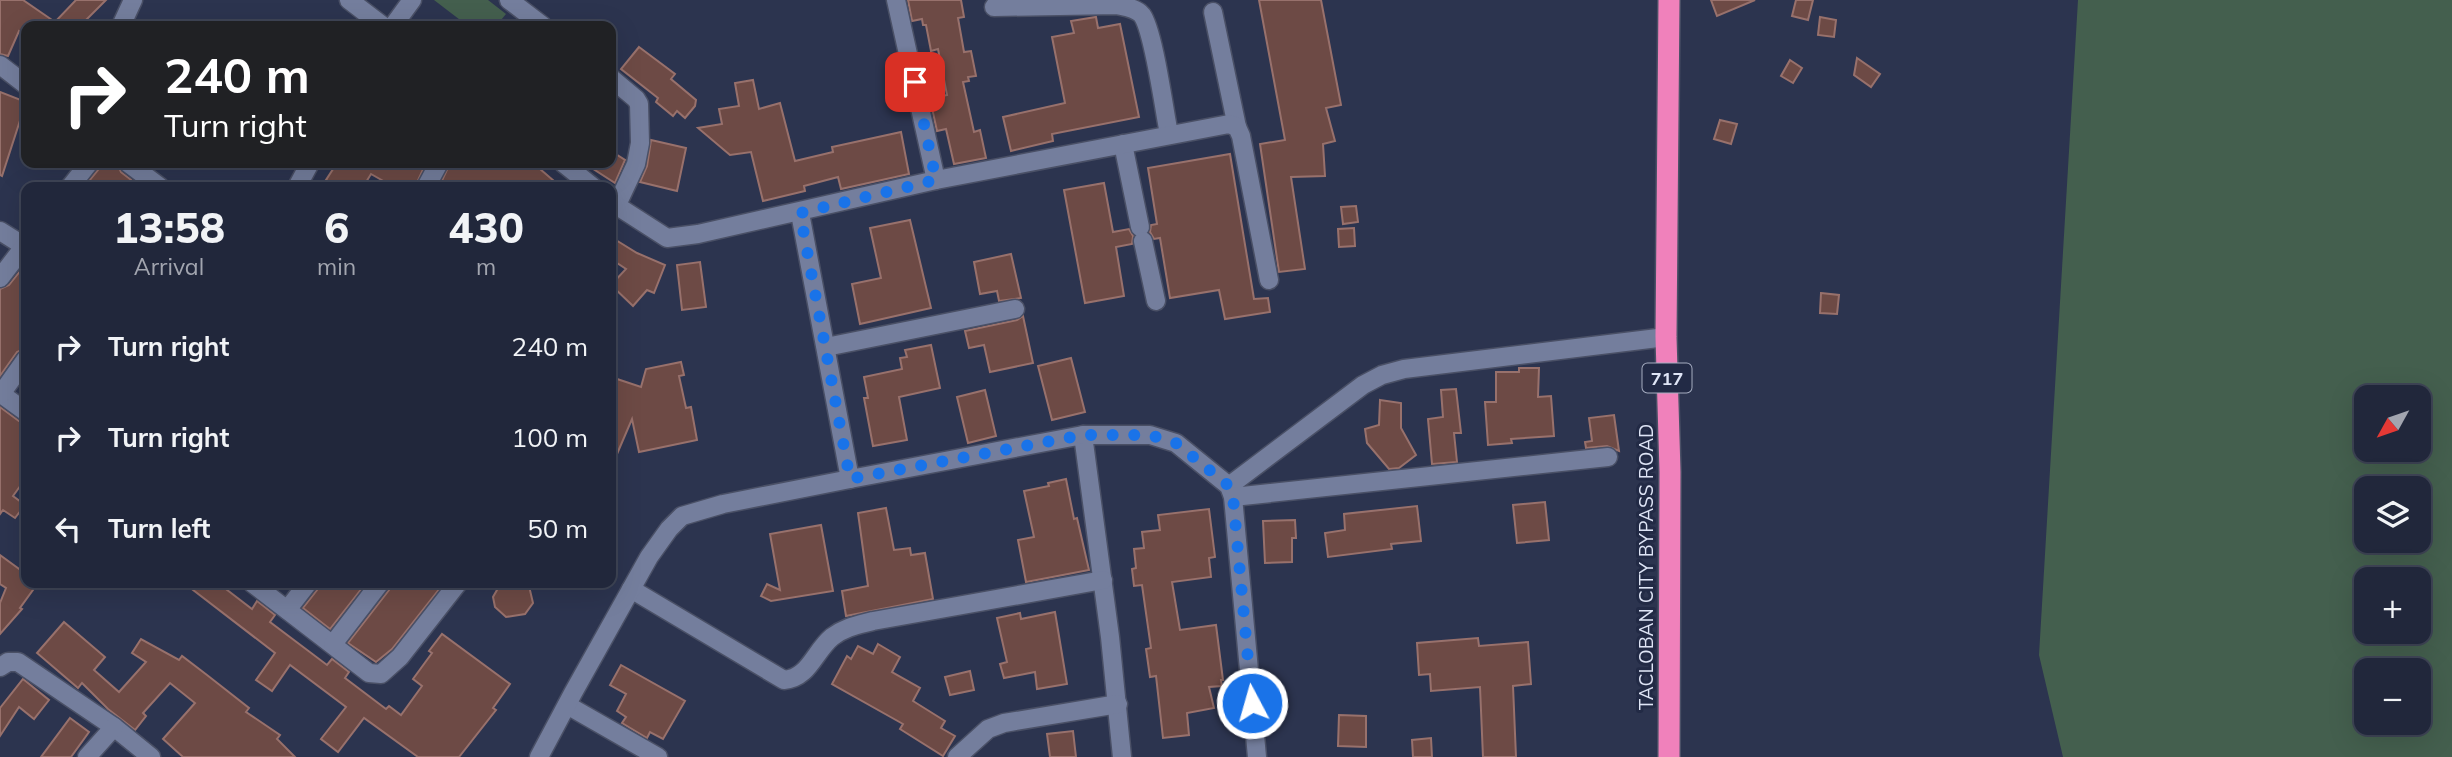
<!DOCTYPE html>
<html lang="en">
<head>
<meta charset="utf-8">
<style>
	body { margin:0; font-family:Mulish,sans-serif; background:#2d3346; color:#f1f3f6; height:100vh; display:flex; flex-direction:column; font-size:26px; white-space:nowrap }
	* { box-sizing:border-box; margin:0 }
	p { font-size:23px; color:#a2a5af }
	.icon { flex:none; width:38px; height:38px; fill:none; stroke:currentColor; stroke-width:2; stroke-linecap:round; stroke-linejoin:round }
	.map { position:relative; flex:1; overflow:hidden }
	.panel { position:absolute; left:21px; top:182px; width:595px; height:406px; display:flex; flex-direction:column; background:#21273b; border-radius:14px; box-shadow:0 7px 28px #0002,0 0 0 2px #3e4455 }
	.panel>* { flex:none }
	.hud { position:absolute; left:21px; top:21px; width:595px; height:147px; border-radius:14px; box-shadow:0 7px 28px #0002,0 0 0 2px #3e4455; background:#202124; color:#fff; overflow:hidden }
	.needle { width:46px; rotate:230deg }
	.tools { position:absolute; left:2354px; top:385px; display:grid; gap:14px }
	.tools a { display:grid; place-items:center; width:77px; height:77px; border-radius:14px; background:#21273b; box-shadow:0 7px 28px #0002,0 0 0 2px #3e4455; font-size:35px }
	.pin { position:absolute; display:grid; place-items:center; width:60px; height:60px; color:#fff; margin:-30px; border-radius:14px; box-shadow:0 4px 10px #0006 }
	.me { position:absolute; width:77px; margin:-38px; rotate:354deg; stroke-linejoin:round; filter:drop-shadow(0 0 5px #0008) }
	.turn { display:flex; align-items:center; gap:24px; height:147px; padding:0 28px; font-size:32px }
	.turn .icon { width:91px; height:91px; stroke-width:2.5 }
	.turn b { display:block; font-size:49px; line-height:60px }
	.eta { display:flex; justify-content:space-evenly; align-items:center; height:119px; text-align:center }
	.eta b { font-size:42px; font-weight:800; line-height:49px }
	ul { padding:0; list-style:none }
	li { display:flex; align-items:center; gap:21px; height:91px; padding:0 28px }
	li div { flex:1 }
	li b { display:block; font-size:26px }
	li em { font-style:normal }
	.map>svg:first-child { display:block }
	.green { fill:#445f4e; fill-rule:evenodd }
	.building { fill:#6d4a45; stroke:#98716c; stroke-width:2 }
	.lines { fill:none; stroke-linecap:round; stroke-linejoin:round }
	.minor-casing { stroke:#4a5066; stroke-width:21 }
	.highway-casing { stroke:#4a5066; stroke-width:24 }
	.minor { stroke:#747e9d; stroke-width:18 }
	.highway { stroke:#f081bb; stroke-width:21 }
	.route { stroke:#1a73e8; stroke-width:12; stroke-dasharray:0 21.6 }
	.labels { text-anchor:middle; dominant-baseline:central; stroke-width:6; stroke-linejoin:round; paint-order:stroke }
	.shield { fill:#222a45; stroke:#a6adc1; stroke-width:2 }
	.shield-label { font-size:18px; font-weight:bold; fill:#dfe5f6 }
	.street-label { font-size:19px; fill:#dfe5f6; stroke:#222a45 }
</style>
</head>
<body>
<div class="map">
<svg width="2452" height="757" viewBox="0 0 2452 757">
	<rect width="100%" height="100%" fill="#2c344f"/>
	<g class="green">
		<path d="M434 0H488L506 14 496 26H468Z"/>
		<path d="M2078 0H2452V757H2063L2039 655ZM2366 397H2418V450H2366ZM2366 488H2418V541H2366ZM2366 579H2418V632H2366ZM2366 670H2418V723H2366Z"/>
	</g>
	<g class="building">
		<path d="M0 0H23L55 22 76 0H106L80 26H26V36L19 31 8 56 0 54Z"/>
		<path d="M908 0H961L964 17 958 18 964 52 971 51 976 76 968 77 969 81 963 82 974 132 980 130 986 158 954 164 946 129 937 131 930 99 947 95 938 49 931 51 926 25H923L922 19 912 21Z"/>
		<path d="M1259 0H1321L1341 105 1326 108 1335 141 1323 144 1325 176 1291 177 1305 269 1279 272 1260 144 1285 140Z"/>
		<path d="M1711 0H1755L1717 16Z"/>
		<path d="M1796 0H1813L1808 20 1792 16Z"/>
		<path d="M1096 17 1098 28 1120 24 1139 117 1052 134 1053 141 1011 151 1003 117 1065 103 1052 37 1074 33 1071 21Z"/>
		<path d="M1820 17 1836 20 1834 37 1818 35Z"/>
		<path d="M639 47 675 74 671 79 696 100 695 106 685 118 677 111 673 116 656 102 658 98 621 69Z"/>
		<path d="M1857 58 1880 74 1871 87 1854 75Z"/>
		<path d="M1790 60 1802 68 1793 83 1781 76Z"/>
		<path d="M753 80 759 109 780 103 795 161 833 152 832 147 901 132 909 174 841 189 838 177 804 186 805 191 763 201 751 152 730 155 698 128 722 124 719 109 739 106 735 83Z"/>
		<path d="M0 92 26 102 2 176 0 175Z"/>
		<path d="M1720 120 1737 124 1731 144 1714 139Z"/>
		<path d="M651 140 686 148 677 191 640 182 647 166Z"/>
		<path d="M611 151 625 160 615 183 584 163H611Z"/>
		<path d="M1230 154 1254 299 1268 298 1270 312 1225 319 1219 290 1170 298 1160 238 1154 239 1150 232 1151 225 1157 224 1148 168Z"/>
		<path d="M101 163H117L121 172 139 186 84 187 98 170Z"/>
		<path d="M337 163H426L415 187H394L371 174 363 187H339L326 180Z"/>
		<path d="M450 163H533L561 187H439Z"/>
		<path d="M1104 183 1113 232 1129 229 1133 236 1132 244 1116 247 1124 296 1085 303 1064 190Z"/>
		<path d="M1356 206 1358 222 1343 224 1341 207Z"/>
		<path d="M910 220 931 308 860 324 852 284 881 278 870 228Z"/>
		<path d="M1354 228 1355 246 1339 247 1338 229Z"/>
		<path d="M611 237 637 253 665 265 654 293 647 290 633 306 611 285 626 269 611 259Z"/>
		<path d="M1011 254 1021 298 999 301 997 291 980 294 974 262Z"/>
		<path d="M700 262 706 307 682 310 677 265Z"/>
		<path d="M25 265 26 348 17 352 0 376V289L9 285Z"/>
		<path d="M1821 293 1839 295 1837 314 1820 313Z"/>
		<path d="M1023 316 1033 363 990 372 984 345 969 348 965 331 1017 320Z"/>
		<path d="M931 345 940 388 899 397 907 440 873 446 864 398H868L864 377 902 369 900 358 907 357 905 350Z"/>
		<path d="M1071 358 1085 412 1052 420 1038 366Z"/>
		<path d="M681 362 684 375 679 376 686 408 691 407 697 440 639 452 632 419 611 468V377L641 387 646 369Z"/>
		<path d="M1519 368H1539L1538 397 1551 396 1554 436 1511 439 1512 443 1488 445 1485 402H1496V372H1519Z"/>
		<path d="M1456 389 1461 433H1454L1457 462 1432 464 1428 419 1443 417 1441 390Z"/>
		<path d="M985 390 996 436 968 443 957 397Z"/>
		<path d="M1380 400 1401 403V428L1416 455 1399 468 1389 469 1367 443 1365 429 1379 425Z"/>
		<path d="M0 407 19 421 26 423V478L13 496 25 505 15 518 3 510 0 514Z"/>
		<path d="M1614 415 1619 451 1607 446 1586 448 1585 442 1592 441 1589 418Z"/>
		<path d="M1066 479 1074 519 1077 518 1089 570 1026 582 1018 540 1034 537 1024 491 1049 486 1048 483Z"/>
		<path d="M1545 502 1549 540 1517 543 1513 505Z"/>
		<path d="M1417 506 1421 541 1391 544 1392 549 1328 557 1325 533 1345 530 1344 514Z"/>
		<path d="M886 508 894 550 910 548 911 555 925 553 933 599 846 616 842 591 868 586 858 513Z"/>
		<path d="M1209 509 1215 557 1209 558 1211 577 1172 582 1180 630 1216 625 1223 680H1221L1222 686 1209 687 1214 708 1187 713 1189 735 1163 738 1156 676 1150 677 1146 649 1151 648 1142 585 1134 586 1132 569 1136 568 1134 549 1144 548 1142 532 1160 530 1158 515Z"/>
		<path d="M1295 520 1296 538H1292V562L1265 563 1263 521Z"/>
		<path d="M821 525 833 591 771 601 761 596 767 584 780 590 770 534Z"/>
		<path d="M0 555 26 574V583H38L20 608 22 609 0 634V603L6 588 0 584Z"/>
		<path d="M184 583H218L252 609 257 601 275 615 270 622 327 665 332 659 349 672 345 678 386 709 389 706 401 715 422 686 413 679 432 653 429 651 442 634 510 684 493 708 496 710 459 757H418L364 718 338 752 321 739 346 707 290 665 272 691 256 680 275 653Z"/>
		<path d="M319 583H366L330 629 303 608 317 590Z"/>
		<path d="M391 583H444L392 649 376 662 348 643 389 590Z"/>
		<path d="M501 583H525L529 586 533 603 525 614 506 617 495 607 493 597Z"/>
		<path d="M1055 612 1067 684 1037 689 1035 672 1004 678 1000 664 1007 662 997 618 1020 613 1021 619Z"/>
		<path d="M64 622 105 657 94 670 119 692 146 662 132 653 141 639 179 660 182 656 207 675 249 708 246 712 280 735 277 739 295 757H183L163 739 195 703 170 683 143 713 146 716 135 730 108 709 82 683 78 688 37 653Z"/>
		<path d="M1478 638 1479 646 1528 642 1531 684 1513 686 1516 757H1483L1480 687 1431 691 1430 674 1419 675 1417 643Z"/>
		<path d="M878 644 900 657 892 672 920 688 913 701 945 721 941 728 955 736 943 756 900 729 903 724 832 684 847 656 851 659 858 646 873 654Z"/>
		<path d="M621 665 685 701 663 739 650 732 647 738 622 723 626 717 617 711 626 694 610 685Z"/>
		<path d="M970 671 974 690 950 695 945 677Z"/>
		<path d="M23 679 49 700 34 719 19 707 0 736V708Z"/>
		<path d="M1339 715 1366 716V747L1338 746Z"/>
		<path d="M70 718 89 732 71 757H41Z"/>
		<path d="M1073 731 1076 757H1050L1047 734Z"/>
		<path d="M1431 738 1432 757H1413L1412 740Z"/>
	</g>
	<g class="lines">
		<g class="minor-casing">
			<g id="minor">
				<path d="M349 0 383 26"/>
				<path d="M509 0 543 26"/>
				<path d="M896 0 936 180"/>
				<path d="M994 7 1117 5C1126 7 1136 8 1142 15 1154 32 1164 110 1169 134"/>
				<path d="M1213 12 1237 127"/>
				<path d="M121 26 133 0"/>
				<path d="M393 26 412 0"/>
				<path d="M0 65 26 85"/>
				<path d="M611 78 636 99 639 104 640 143 636 164 616 207"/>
				<path d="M1123 144 1140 227"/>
				<path d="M128 163 160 187"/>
				<path d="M563 163 593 187"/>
				<path d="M70 187 89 163"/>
				<path d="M297 187 310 163"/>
				<path d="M426 187 439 163"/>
				<path d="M611 202 667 238 698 234 936 180 1229 124 1237 127 1241 136 1269 280"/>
				<path d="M800 213 850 479 1083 435 1110 637 1122 757"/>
				<path d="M0 231 24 246"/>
				<path d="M1143 241 1156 301"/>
				<path d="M0 278 26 244"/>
				<path d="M826 347 1015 309"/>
				<path d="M0 393 26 412"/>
				<path d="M1 394 26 359"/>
				<path d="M1083 435H1150L1176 443 1229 486 1233 497 1257 757"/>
				<path d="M1229 486 1363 385 1382 375 1404 369 1666 337"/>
				<path d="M1233 497 1608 457"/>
				<path d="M252 583 369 673 381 674 400 657 458 583"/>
				<path d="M631 589 784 680C809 678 814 652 832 637 845 627 858 625 873 621L1103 580"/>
				<path d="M287 610 308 583"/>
				<path d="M333 644 380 583"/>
				<path d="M0 667 8 662H18L114 727 151 757"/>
				<path d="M567 705 658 757"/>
				<path d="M87 757 114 727"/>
				<path d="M539 757 573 693 649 557 669 529 682 516 723 504 850 479"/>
				<path d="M957 757 988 729 1004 723 1118 704"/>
			</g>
		</g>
		<g class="highway-casing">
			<path id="highway" d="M1669 757 1670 472 1666 337 1669 0"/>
		</g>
		<use href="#minor" class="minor"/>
		<use href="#highway" class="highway"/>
	</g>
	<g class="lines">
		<path class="route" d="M915 82 936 180 800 213 850 479 1083 435H1150L1176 443 1229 486 1233 497 1252 703"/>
	</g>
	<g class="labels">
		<rect class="shield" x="1642.5" y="363.5" width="49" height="29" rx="5"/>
		<g class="shield-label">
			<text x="1667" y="378">717</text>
		</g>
		<g class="street-label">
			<text transform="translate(1646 567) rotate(-90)">TACLOBAN CITY BYPASS ROAD</text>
		</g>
	</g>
</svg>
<div class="tools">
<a><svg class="needle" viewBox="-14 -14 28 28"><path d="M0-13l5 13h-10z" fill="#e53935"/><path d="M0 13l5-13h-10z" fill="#a2a5af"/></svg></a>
<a><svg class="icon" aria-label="layers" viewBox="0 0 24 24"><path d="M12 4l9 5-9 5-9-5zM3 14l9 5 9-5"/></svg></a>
<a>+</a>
<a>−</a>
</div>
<div class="pin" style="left:915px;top:82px;background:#d93025"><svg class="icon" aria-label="arrive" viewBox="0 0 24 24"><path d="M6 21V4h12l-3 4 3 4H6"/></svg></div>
<svg class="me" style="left:1252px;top:703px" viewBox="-20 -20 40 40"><circle r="17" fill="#1a73e8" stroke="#fff" stroke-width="3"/><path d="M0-11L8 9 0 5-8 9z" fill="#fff"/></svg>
<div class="hud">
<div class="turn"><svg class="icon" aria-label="right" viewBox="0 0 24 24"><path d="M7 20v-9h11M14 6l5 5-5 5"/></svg><div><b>240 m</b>Turn right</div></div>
</div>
<section class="panel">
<div class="eta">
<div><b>13:58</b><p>Arrival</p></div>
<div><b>6</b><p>min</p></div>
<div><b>430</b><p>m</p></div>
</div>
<ul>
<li><svg class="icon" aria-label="right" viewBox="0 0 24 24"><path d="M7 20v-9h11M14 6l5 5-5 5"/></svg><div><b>Turn right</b></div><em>240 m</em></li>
<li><svg class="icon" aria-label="right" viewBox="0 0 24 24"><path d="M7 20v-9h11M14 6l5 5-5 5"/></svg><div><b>Turn right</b></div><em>100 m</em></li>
<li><svg class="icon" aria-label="left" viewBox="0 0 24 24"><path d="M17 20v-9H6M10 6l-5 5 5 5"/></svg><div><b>Turn left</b></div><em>50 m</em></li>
</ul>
</section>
</div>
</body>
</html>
